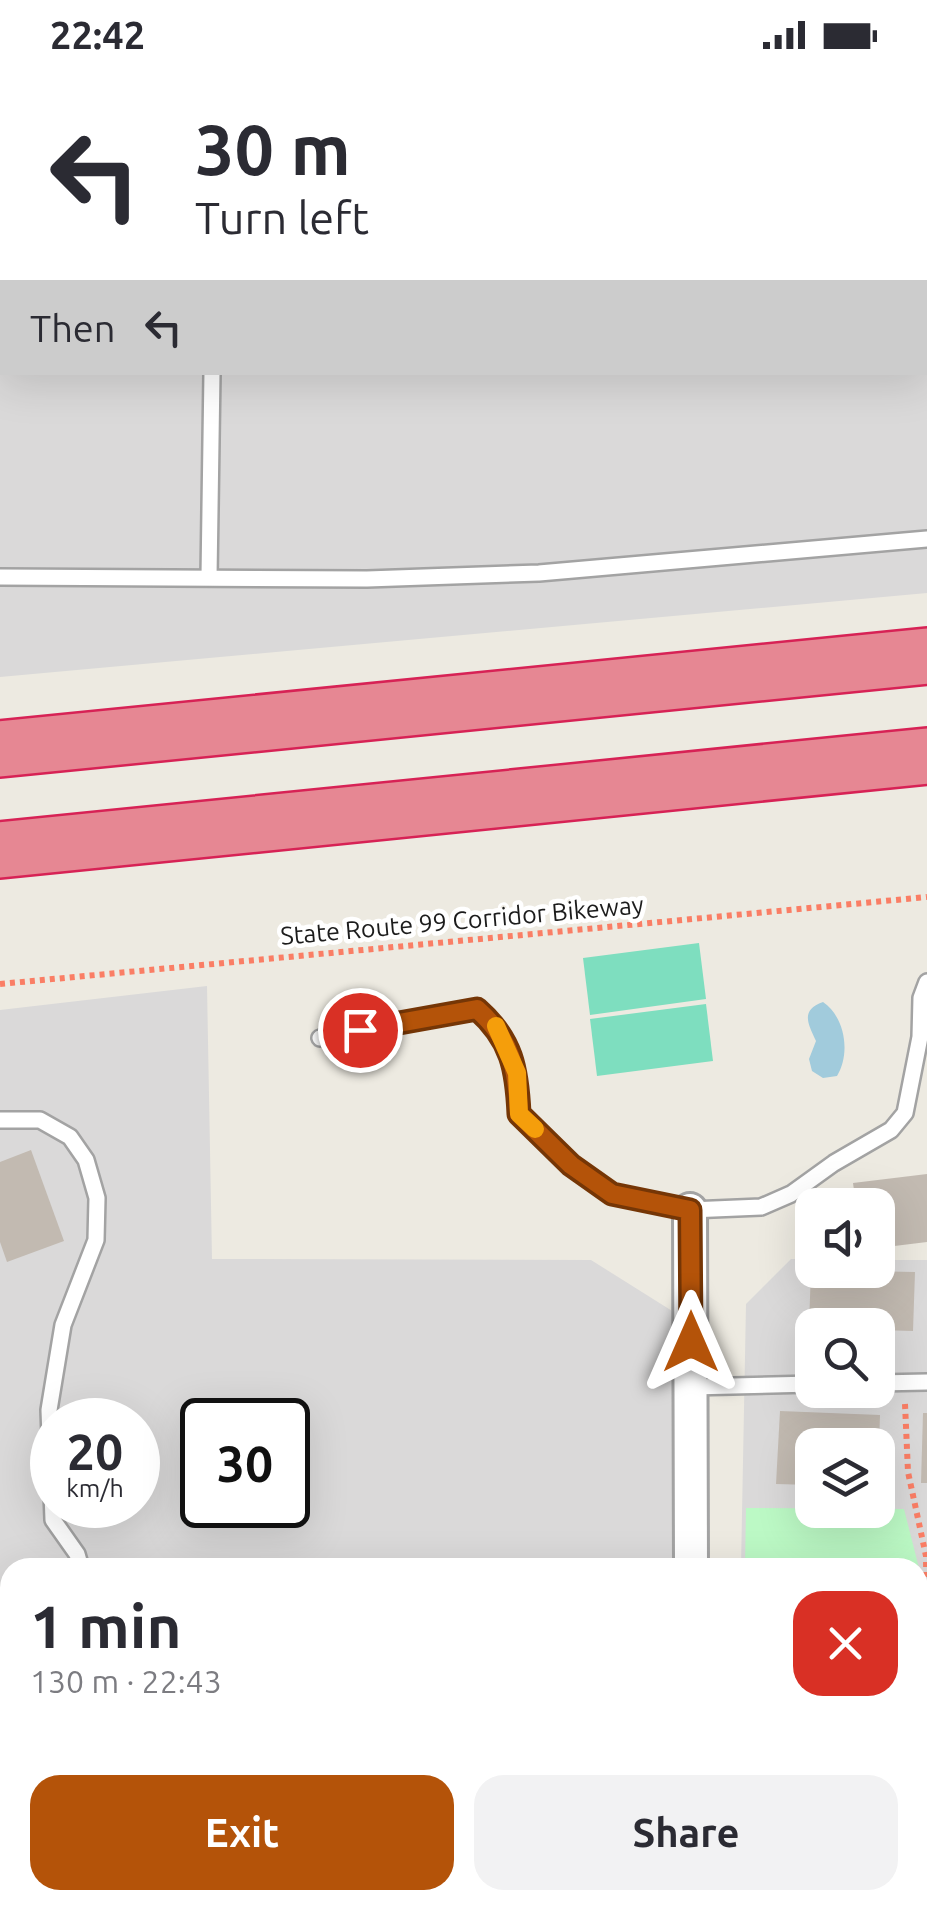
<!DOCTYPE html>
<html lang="en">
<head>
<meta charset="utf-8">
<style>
	body { margin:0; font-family:Ubuntu,sans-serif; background:#f2f2f3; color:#2b2b33; height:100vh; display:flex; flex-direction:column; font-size:38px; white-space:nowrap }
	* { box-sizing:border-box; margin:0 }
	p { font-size:32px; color:#7c7c81 }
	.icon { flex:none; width:55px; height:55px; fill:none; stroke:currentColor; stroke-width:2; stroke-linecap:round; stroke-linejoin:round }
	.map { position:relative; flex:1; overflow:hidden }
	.sheet { position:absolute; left:0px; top:1488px; width:928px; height:352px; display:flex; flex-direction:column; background:#fff; border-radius:30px 30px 0 0; box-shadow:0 10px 40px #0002 }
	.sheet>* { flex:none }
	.top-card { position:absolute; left:0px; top:0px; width:928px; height:305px; box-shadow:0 10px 40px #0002; background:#fff; color:#2b2b33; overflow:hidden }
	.controls { position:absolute; left:795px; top:1118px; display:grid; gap:20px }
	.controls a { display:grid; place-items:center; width:100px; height:100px; border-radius:20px; background:#fff; box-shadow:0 10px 40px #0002; font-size:50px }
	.speed { position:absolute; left:30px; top:1328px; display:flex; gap:20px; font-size:50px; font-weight:700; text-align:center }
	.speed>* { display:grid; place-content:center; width:130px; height:130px; border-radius:50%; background:#fff; box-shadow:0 10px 40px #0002; line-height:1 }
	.speed small { font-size:25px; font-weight:400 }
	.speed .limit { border:5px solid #111; border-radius:15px; background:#fff; color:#111 }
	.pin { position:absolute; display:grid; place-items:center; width:85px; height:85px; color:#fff; margin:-42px; border:5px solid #fff; border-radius:50%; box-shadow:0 2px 10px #0007 }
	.me { position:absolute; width:110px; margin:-55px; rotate:0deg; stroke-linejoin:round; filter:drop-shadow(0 0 8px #0008) }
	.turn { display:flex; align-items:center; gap:35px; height:210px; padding:0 30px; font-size:45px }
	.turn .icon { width:130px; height:130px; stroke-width:2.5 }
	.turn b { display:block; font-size:70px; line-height:85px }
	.then { display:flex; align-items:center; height:95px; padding:0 30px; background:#0003; gap:20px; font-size:38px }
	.round { display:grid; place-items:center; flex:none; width:105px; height:105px; border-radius:30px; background:#f2f2f3 }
	.summary { display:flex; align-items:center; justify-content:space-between; height:170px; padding:0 30px }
	h1 { font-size:60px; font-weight:700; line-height:75px }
	.action { display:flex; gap:20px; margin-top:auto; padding:20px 30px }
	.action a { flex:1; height:115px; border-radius:30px; background:#b45309; color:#fff; font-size:40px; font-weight:700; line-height:115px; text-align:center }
	.action a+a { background:#f2f2f3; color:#2b2b33 }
	.status { display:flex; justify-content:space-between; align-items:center; height:70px; padding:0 50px; background:#fff; direction:ltr }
	.status svg { height:28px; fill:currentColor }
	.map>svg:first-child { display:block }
	.residential { fill:#dad9d9; fill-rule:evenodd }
	.park { fill:#bcf9c5 }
	.pitch { fill:#7edebf }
	.water { fill:#a1cbdc }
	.building { fill:#c2bab1 }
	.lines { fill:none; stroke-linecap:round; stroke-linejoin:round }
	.service-casing { stroke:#a3a3a3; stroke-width:20 }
	.minor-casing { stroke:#a3a3a3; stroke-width:38 }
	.motorway-casing { stroke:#d72255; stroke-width:60 }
	.path { stroke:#fa7e65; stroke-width:6; stroke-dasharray:5 5; stroke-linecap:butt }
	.service { stroke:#fff; stroke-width:15 }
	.minor { stroke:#fff; stroke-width:32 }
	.motorway { stroke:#e68793; stroke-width:55 }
	.route-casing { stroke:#753606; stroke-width:25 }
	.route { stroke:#b45309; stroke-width:18 }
	.slow { stroke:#f59e0b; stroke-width:18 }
	.labels { text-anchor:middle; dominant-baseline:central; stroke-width:9; stroke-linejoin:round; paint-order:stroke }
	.street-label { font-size:25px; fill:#1c1c1c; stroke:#fff }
</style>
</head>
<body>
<div class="status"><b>22:42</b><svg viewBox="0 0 49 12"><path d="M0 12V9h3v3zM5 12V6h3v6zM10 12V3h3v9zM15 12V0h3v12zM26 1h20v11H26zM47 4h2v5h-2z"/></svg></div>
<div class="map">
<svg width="927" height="1838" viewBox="0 0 927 1838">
	<rect width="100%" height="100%" fill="#edeae1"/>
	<g class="residential">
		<path d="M0 0H927V523L0 607ZM2 2H925V302H2Z"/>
		<path d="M207 916 212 1189 591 1190 677 1244 674 1497 10 1498V1830H671V1838H0V940ZM52 1350H138V1435H52ZM202 1350H288V1435H202Z"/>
		<path d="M791 1189H812V1200H878V1190H927V1838H736V1830H918V1498L741 1497 746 1234ZM812 1255H878V1320H812ZM812 1375H878V1440H812Z"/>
	</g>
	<path class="park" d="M746 1438 904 1439 920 1502V1615L918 1626V1498L745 1497Z"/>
	<g class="pitch">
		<path d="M699 873 706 929 590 945 583 888Z"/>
		<path d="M706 934 713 991 597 1006 590 949Z"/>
	</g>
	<path class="water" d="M823 932C845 947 851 983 837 1006L823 1008 812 1001 809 989 816 971C808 954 800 940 823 932Z"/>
	<g class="building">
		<path d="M31 1080 64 1171 7 1192 0 1172V1092Z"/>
		<path d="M927 1104V1172L878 1178V1135H856L853 1113Z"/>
		<path d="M811 1200 915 1202 913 1261 878 1260V1255H809Z"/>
		<path d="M780 1341 880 1345 879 1375H812V1415L776 1414Z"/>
		<path d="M923 1343H927V1413H921Z"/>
		<rect x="921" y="1725" width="6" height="58"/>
		<path d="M324 1830H417L416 1838H323Z"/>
		<path d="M431 1830H499L498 1838H431Z"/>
		<rect x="512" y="1830" width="96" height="8"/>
	</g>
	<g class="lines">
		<g class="service-casing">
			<g id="service">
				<path d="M378 0 380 2"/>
				<path d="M651 0 659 2"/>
				<path d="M564 2 572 0"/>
				<path d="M925 35H927"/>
				<path d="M0 98H2"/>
				<path d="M0 250H2"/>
				<path d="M925 252H927"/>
				<path d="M0 507 367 509 539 503 927 469"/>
				<path d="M209 507 212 302"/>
				<path d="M320 968 477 939C512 970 517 999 519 1044L571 1095 612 1124 690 1140 761 1137 791 1124 834 1093 891 1060 905 1043 920 967 921 928 927 912"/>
				<path d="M0 1050H40L70 1067 86 1090 97 1128 96 1170 63 1255 49 1340 53 1450 77 1484 81 1498"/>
				<path d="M878 1313 927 1312"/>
				<path d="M691 1317 812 1314"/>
				<path d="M266 1830V1838"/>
				<path d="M691 1835 809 1838"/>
				<path d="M34 1838 36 1830"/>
			</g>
		</g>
		<g class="minor-casing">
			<g id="minor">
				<path d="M690 1140 691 1498"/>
				<path d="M691 1830V1838"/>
			</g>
		</g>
		<g class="motorway-casing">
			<g id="motorway">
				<path d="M0 679 927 586"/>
				<path d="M0 780 927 686"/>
			</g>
		</g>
		<g class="path">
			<path d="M0 914 927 827"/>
			<path d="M905 1334 908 1402 926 1486 927 1582"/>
			<path d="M918 1647 927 1606"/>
			<path d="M903 1838V1830"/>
		</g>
		<use href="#service" class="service"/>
		<use href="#minor" class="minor"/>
		<use href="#motorway" class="motorway"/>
	</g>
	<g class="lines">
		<g class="route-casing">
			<path id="route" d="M360 960 477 939C512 970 517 999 519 1044L571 1095 612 1124 690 1140 691 1272"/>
		</g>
		<use href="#route" class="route"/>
		<path class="slow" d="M496 956 517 1003 519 1044 535 1059"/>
	</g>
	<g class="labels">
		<g class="street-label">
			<text transform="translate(462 850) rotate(-5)">State Route 99 Corridor Bikeway</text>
		</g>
	</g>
</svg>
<div class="controls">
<a><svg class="icon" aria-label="sound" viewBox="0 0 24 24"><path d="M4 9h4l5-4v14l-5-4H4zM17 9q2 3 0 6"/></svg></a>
<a><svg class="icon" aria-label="search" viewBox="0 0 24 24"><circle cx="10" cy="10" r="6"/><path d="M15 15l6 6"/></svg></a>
<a><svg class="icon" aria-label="layers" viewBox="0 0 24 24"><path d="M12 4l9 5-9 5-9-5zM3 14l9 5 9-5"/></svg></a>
</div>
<div class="speed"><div>20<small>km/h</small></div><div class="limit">30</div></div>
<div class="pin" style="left:360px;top:960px;background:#d93025"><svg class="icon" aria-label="arrive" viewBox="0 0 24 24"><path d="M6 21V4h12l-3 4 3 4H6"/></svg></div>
<svg class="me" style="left:691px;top:1272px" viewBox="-20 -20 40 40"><path d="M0-17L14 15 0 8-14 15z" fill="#b45309" stroke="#fff" stroke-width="4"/></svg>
<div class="top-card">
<div class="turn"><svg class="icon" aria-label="left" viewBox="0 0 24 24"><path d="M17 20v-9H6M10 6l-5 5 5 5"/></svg><div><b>30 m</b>Turn left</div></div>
<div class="then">Then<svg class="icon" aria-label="left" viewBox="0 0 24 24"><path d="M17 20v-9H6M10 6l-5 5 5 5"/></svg></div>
</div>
<section class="sheet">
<div class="summary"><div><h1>1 min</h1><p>130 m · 22:43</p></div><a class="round" style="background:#d93025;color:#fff"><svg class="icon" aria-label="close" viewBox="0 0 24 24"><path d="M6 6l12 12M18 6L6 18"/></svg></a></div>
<div class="action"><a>Exit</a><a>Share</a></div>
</section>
</div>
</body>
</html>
